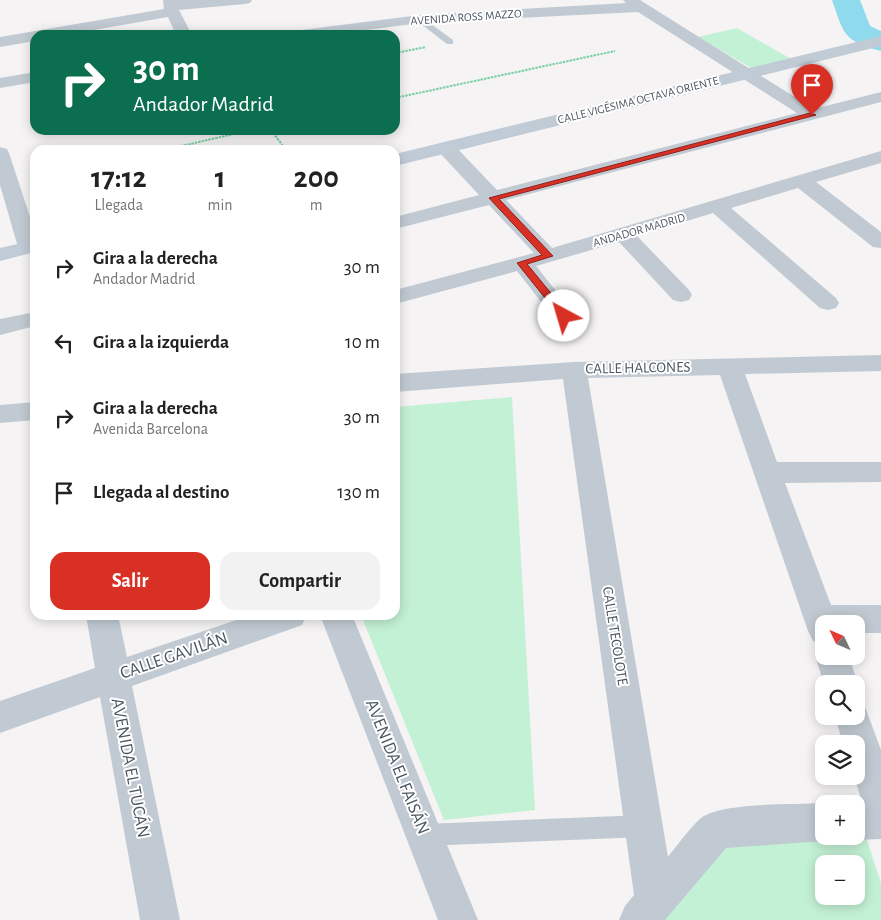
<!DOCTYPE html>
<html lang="es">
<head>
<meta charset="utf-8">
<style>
	body { margin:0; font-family:"Alegreya Sans",sans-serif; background:#f2f2f2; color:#222; height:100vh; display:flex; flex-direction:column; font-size:19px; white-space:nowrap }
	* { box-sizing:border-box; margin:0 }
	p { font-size:16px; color:#767676 }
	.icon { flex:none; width:28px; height:28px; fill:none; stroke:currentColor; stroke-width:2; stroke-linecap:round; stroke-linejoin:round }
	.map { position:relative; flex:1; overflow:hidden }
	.side { position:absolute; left:30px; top:145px; width:370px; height:475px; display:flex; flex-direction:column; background:#fff; border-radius:15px; box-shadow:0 2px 12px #0003 }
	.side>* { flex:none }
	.guide { position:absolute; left:30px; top:30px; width:370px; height:105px; border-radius:15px; box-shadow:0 2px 12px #0003; background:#0b6e4f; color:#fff; overflow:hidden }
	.needle { width:32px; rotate:314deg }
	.fabs { position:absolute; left:815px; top:615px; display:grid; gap:10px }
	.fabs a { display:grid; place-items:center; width:50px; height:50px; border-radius:10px; background:#fff; box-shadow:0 2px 12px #0003; font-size:25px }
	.pin { position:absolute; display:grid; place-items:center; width:42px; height:42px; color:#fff; margin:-51px -21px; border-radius:50% 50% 50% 0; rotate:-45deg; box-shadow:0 0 5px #0007 }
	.pin .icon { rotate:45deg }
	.me { position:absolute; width:55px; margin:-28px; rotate:321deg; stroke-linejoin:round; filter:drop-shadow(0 0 4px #0008) }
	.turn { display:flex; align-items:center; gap:18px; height:105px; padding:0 20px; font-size:22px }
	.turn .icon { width:65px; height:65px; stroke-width:2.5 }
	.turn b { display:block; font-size:35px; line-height:42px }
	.eta { display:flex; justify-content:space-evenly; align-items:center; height:85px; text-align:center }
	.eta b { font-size:30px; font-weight:600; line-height:35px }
	.primary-button { display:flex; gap:10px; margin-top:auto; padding:10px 20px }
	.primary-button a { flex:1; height:58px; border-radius:15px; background:#d93025; color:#fff; font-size:20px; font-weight:600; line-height:58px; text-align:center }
	.primary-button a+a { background:#f2f2f2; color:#222 }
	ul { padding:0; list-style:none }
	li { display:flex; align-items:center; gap:15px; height:75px; padding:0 20px }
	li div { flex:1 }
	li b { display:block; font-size:19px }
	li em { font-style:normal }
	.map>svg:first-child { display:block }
	.green { fill:#c3f1d5; fill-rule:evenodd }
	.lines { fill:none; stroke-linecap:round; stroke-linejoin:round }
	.river { fill:#90daee; fill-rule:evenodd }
	.path-far1 { stroke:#7ad0a6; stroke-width:2; stroke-dasharray:2.5 1; stroke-linecap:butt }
	.path { stroke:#7ad0a6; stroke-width:2.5; stroke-dasharray:3 2; stroke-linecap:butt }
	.service { fill:#c1cad2; fill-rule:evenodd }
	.minor { fill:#c1cad2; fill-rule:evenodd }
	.secondary { fill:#c1cbd6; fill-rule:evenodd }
	.route { fill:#d93025; stroke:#8d1f18 }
	.labels { text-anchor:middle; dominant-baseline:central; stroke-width:4; stroke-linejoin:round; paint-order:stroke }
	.far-street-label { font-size:12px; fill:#4a5661; stroke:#fff }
	.street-label { font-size:15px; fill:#4a5661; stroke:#fff }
	.near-street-label { font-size:18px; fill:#4a5661; stroke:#fff }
</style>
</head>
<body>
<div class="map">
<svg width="881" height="920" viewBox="0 0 881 920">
	<rect width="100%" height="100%" fill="#f5f3f3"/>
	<g class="green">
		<path d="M737 28 793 60 753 69 698 37Z"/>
		<path d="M512 397 535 810 444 820 361 615H395V407Z"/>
		<path d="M866 837 881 883V920H663L724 840ZM824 864H856V896H824Z"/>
	</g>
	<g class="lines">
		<path class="river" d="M832 0H860L870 26 881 31V51C843 41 844 34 832 0Z"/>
		<g class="path-far1">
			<path d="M395 53 426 47"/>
			<path d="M395 98 615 51"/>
			<path d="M271 130 286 150"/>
			<path d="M164 150 251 130"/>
		</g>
		<g class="path">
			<path d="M285 148 286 150"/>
			<path d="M162 150 169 148"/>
		</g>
		<g class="service">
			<path d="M420 16 453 40V44H447L417 21 416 19Z"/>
			<path d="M644 815 652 818 655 826 652 834 644 837 424 846 416 843 413 835 416 827 424 824Z"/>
		</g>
		<g class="minor">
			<path d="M163 0H252L250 3 245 4 179 10 192 35H176L168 17 65 35H35V41L0 47V37L164 9Z"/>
			<path d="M623 0H640L814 109 881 92V102L506 200 552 248 881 151V163L816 182 881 232V248L873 247 798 188 731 208 836 298 839 303 836 308 828 310 820 308 713 213 637 236 689 290 692 295 689 300 681 302 673 300 619 242 536 266 576 316 572 321 564 323 556 321 517 271 395 304V290L534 253 489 205 395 229V217L479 195 439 152 437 148 439 144 446 142 453 144 497 190 797 113 638 12 420 23 328 35H283L286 32 420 15 626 3Z"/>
			<path d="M35 72V82L0 88V78Z"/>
			<path d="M0 147 7 149 9 153 35 232V252L29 253 21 252 18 247 0 185Z"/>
			<path d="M35 312V326L0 335V319Z"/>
			<path d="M881 355V371L745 374 777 462H881V482L785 483 831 605H881V633H856V624H824V656H849L858 684 856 688V684H824L815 656 823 645 813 641 808 631 720 375 588 378 668 857C676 847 694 822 704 816 729 802 794 805 824 803L826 804H824V836H835L824 841 726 848 665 920H619L625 906 634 895 563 379 395 392V374L574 362Z"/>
			<path d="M35 402V420L0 423V405Z"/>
			<path d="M86 615H118L127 657 251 615H307L302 625 132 686 180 920H140L100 697 0 733V701L95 668Z"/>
			<path d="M320 615H352L478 920H438Z"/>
			<path d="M856 701 864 704 881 750V839L856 840 847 836H856V804H852L862 802 854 776H856V744H843L835 716H856Z"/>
		</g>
		<g class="secondary">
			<path d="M881 36V46L395 166V154Z"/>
			<path d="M35 240V252L0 261V248Z"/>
		</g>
	</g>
	<path class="route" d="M810 113 816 115 499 199 553 256 527 264 568 314V318H561L517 263 542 255 489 198Z"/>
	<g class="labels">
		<g class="far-street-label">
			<text transform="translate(466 17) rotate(-4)">AVENIDA ROSS MAZZO</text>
			<text transform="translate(638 100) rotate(-14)">CALLE VIGÉSIMA OCTAVA ORIENTE</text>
			<text transform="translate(639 230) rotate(-16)">ANDADOR MADRID</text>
		</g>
		<g class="street-label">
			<text transform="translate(638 368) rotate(-1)">CALLE HALCONES</text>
			<text transform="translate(615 636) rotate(81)">CALLE TECOLOTE</text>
		</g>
		<g class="near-street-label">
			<text transform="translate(174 656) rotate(-19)">CALLE GAVILÁN</text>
			<text transform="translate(397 767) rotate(68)">AVENIDA EL FAISÁN</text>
			<text transform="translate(130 768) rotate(79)">AVENIDA EL TUCÁN</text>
		</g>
	</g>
</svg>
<div class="fabs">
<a><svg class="needle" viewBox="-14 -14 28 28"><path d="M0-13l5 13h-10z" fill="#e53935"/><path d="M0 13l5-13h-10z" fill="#767676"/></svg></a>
<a><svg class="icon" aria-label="search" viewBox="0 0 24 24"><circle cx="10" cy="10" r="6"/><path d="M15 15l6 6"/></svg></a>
<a><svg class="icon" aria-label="layers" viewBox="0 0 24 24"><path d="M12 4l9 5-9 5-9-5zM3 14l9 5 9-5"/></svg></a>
<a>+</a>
<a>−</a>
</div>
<div class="pin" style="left:812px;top:115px;background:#d93025"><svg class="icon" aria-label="arrive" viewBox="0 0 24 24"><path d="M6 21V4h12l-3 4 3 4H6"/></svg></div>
<svg class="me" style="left:564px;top:316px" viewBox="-20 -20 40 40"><circle r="19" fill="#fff"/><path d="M0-13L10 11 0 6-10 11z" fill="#d93025"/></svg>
<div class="guide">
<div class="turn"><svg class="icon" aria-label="right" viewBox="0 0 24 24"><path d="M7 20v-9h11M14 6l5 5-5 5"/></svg><div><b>30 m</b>Andador Madrid</div></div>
</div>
<section class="side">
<div class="eta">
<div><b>17:12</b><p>Llegada</p></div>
<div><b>1</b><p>min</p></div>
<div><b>200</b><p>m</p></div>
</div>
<ul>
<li><svg class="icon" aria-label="right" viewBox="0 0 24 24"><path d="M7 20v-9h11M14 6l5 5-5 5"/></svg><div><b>Gira a la derecha</b><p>Andador Madrid</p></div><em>30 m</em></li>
<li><svg class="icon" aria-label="left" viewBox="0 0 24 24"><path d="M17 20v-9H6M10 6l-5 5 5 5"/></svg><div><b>Gira a la izquierda</b></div><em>10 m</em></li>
<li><svg class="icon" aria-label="right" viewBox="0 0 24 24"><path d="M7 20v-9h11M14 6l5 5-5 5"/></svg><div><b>Gira a la derecha</b><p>Avenida Barcelona</p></div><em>30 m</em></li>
<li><svg class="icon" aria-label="arrive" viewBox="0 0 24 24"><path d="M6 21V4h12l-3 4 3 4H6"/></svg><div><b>Llegada al destino</b></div><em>130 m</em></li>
</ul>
<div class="primary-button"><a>Salir</a><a>Compartir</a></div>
</section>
</div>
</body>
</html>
